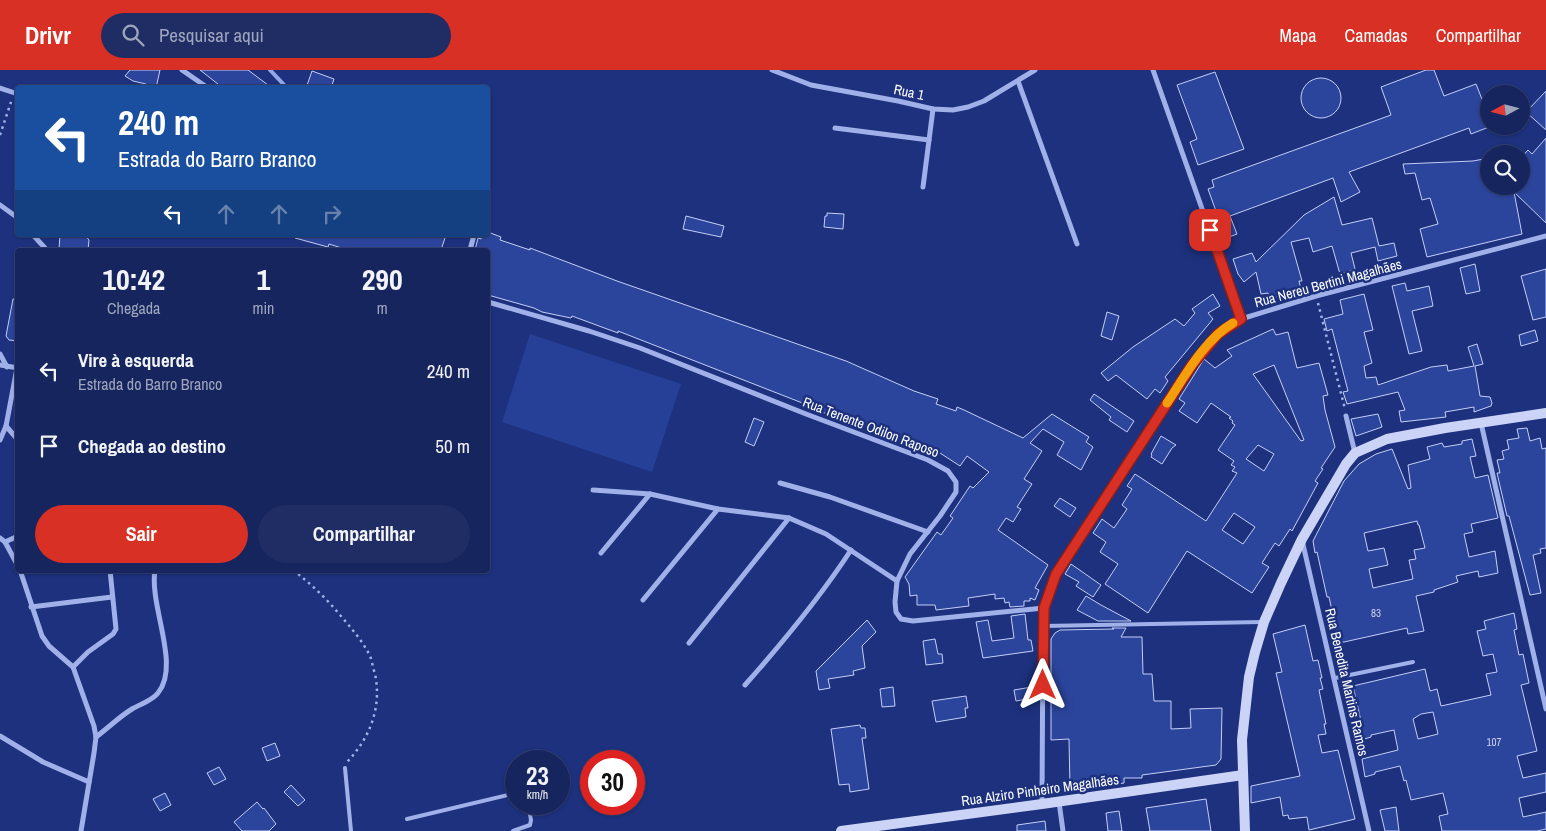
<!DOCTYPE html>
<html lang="pt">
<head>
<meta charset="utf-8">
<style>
	body { margin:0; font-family:"Archivo Narrow",sans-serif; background:#1f2d64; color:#f1f3f6; height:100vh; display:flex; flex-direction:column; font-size:19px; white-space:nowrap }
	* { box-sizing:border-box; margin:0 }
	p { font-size:16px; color:#9ea5bc }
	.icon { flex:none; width:28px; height:28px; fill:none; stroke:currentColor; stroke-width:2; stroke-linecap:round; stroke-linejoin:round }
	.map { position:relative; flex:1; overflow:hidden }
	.details { position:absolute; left:15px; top:178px; width:475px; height:325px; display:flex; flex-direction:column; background:#16255e; border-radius:5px; box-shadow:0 1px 4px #0004,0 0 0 1px #354273 }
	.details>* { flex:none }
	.hud { position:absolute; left:15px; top:15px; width:475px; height:152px; border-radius:5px; box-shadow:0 1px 4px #0004,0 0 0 1px #354273; background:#1a4fa0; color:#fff; overflow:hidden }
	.needle { width:32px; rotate:263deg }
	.tools { position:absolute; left:1480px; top:15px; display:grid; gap:10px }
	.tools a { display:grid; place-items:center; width:50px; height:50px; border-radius:50%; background:#16255e; box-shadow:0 1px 4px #0004,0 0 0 1px #354273; font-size:25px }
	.speed { position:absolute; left:505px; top:680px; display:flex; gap:10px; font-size:25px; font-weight:700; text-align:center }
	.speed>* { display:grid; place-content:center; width:65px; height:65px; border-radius:50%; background:#16255e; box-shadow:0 1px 4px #0004,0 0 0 1px #354273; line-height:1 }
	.speed small { font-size:12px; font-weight:400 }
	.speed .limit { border:8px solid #d22; background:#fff; color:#111 }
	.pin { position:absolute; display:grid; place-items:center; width:42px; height:42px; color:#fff; margin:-21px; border-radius:10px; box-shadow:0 2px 8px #0006 }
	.me { position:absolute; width:55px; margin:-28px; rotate:0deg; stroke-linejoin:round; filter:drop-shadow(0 0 4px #0008) }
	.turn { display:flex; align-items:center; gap:18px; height:105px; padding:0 20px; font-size:22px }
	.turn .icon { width:65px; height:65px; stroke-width:2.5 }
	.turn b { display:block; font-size:35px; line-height:42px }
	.lanes { display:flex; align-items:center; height:48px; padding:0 20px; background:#0003; justify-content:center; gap:25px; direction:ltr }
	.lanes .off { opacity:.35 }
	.eta { display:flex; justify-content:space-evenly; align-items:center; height:85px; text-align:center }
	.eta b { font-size:30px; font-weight:800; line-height:35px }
	.action { display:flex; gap:10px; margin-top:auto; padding:10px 20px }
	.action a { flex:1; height:58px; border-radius:30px; background:#d93025; color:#fff; font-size:20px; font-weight:800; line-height:58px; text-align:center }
	.action a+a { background:#1f2d64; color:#f1f3f6 }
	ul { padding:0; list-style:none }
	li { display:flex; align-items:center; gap:15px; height:75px; padding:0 20px }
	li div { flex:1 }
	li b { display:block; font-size:19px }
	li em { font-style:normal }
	header { display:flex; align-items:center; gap:30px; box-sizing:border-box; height:70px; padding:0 25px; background:#d93025; color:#fff }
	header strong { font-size:24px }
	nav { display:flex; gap:28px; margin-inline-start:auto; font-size:18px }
	.search { width:350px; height:45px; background:#1f2d64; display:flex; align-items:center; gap:12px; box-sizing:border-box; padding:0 18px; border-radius:28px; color:#9ea5bc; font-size:19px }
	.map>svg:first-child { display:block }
	.green { fill:#263f97 }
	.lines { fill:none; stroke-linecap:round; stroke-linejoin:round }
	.stream { stroke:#93a8ea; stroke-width:4 }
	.building { fill:#2c459c; stroke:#c4cff6; fill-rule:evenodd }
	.path { stroke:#a0b0e8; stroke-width:2.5; stroke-dasharray:2.5 4; stroke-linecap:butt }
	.lane { stroke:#a0b0e8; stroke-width:4 }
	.street { stroke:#a0b0e8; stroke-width:5 }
	.secondary { stroke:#cbd4f6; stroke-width:10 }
	.route-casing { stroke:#8d1f18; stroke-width:12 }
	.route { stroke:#d93025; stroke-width:9 }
	.slow { stroke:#f59e0b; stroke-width:9 }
	.labels { text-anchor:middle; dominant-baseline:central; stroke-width:5; stroke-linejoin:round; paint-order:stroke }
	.number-label { font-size:11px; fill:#cad0e6 }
	.street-label { font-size:14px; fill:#fff; stroke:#1d317e }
</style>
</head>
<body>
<header>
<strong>Drivr</strong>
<div class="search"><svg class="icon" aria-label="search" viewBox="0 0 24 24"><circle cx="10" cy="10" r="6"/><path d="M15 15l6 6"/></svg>Pesquisar aqui</div>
<nav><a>Mapa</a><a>Camadas</a><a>Compartilhar</a></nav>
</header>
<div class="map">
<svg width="1546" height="761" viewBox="0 0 1546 761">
	<rect width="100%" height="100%" fill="#1d317e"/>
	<path class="green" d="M530 264 681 314 652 402 502 352Z"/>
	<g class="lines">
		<path class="stream" d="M270 0 287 18"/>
	</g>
	<g class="building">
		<path d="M130 0H160L156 18H145L146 14 133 11 125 6Z"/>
		<path d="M200 0H248L272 18H223Z"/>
		<path d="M1426 0H1434L1444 26 1476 14 1489 47V57L1471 64 1469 58 1349 102 1360 122 1341 132 1333 108 1230 146 1237 164 1224 169 1219 156 1221 155 1208 119 1214 117 1212 110 1391 45 1381 17Z"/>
		<path d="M312 1 334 9 331 18H306Z"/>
		<path d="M1215 2 1244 79 1198 95 1190 72 1197 69 1177 15Z"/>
		<circle cx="1321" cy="28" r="20"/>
		<path d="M1546 21V60L1526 42Z"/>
		<path d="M1546 68V153L1514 122 1522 164 1427 187 1420 159 1438 154 1430 128 1422 130 1415 103 1405 104 1403 94 1473 91 1489 88V116H1521V88L1528 80 1532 84Z"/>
		<path d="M1334 127 1342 155 1372 148 1379 176 1394 173 1397 186 1378 191 1375 177 1351 183 1355 199 1340 204 1332 176 1313 182 1309 168 1291 172 1302 211H1299L1301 220 1269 229 1268 223 1261 224 1256 202 1244 212 1238 204 1233 189 1252 183 1256 192 1304 145Z"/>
		<path d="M827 143 844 144 843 159 824 157 825 146H827Z"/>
		<path d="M686 146 724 156 721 167 683 159Z"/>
		<path d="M488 162 501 167 500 170 530 180V178L617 211 846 291 914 321 938 329 936 334 956 341 957 337 964 340 1023 368 1052 344 1089 367 1086 372 1093 377 1081 400 1057 385 1064 372 1043 359 1030 373 1042 381 1024 409 1032 414 1017 437 1021 439 1013 452 1006 448 998 460 1048 495 1035 518 1039 520 1035 530 1030 528V531H1024V536L1010 537 1009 532 1005 533 1004 528 995 529V524L968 528 969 536 936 540 935 535H917V525L910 526 909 514 905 507 937 462 941 465 953 448 950 446 970 416 973 418 989 402 967 386 960 396 940 383 939 384 903 370 804 336 805 334 618 261V263L572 246 571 248 542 242 534 238 488 225V180H475L478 168 481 169 482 165H488Z"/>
		<path d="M60 165H85L89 170 88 180 59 179Z"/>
		<path d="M295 165H446L441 180H348L329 174 328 177 295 168Z"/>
		<path d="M1475 194 1480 221 1466 224 1460 198Z"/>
		<path d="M1546 199V247L1533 250 1521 206Z"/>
		<path d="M1405 213 1407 221 1429 216 1433 236 1412 241 1422 281 1409 284 1392 216Z"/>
		<path d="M1213 224 1220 236 1208 243 1213 249 1165 307 1168 311 1160 323 1155 319 1147 329 1116 305 1108 311 1101 303 1133 277 1175 249 1184 256 1195 243 1192 239Z"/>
		<path d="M1364 224 1373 260 1364 262 1372 293 1364 296 1366 308 1376 307 1378 315 1431 297 1447 295 1448 301 1474 296 1468 277 1477 274 1483 294 1475 296 1480 326 1490 327 1492 333 1491 336 1474 342V337L1445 342 1446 347 1401 352 1399 341 1405 340 1398 322 1347 334 1343 322 1348 321 1332 259 1327 261 1324 249 1343 244 1340 230Z"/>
		<path d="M13 229H18V271L9 270 6 266Z"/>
		<path d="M1107 242 1119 246 1112 270 1101 266Z"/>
		<path d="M1273 259 1276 265 1288 262 1297 298 1319 293 1328 325 1323 326 1325 340 1335 377 1321 398 1323 399 1315 411 1318 413 1292 461 1290 459 1279 476 1275 473 1262 493 1269 497 1252 523 1187 481 1148 543 1105 514 1118 494 1100 482 1106 472 1093 463 1102 449 1114 458 1127 439 1122 435 1132 419 1127 416 1135 404 1206 451 1237 403 1232 401 1235 397 1231 395 1234 391 1218 380 1235 355 1232 353 1233 351 1229 348 1231 347 1211 333 1197 353 1179 341 1185 333 1179 329 1204 289 1215 298 1232 286 1227 280ZM1274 295 1304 370 1301 371 1253 304ZM1258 375 1274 384 1264 401 1246 389ZM1234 443 1255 457 1243 474 1222 460Z"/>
		<path d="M1535 260 1538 271 1521 276 1519 265Z"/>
		<path d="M1094 324 1134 351 1127 362 1109 350 1111 347 1090 330Z"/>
		<path d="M1378 344 1382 357 1356 366 1351 349Z"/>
		<path d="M754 348 764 352 754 376 745 372Z"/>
		<path d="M1527 358 1530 371 1540 368 1542 379 1546 378V478L1540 479 1541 483 1533 485 1541 523 1530 525 1509 446H1507L1497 403H1500L1497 390 1504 389 1502 381 1509 379 1507 370 1519 368 1517 359Z"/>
		<path d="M1161 366 1176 375 1172 378 1162 394 1151 387 1152 385 1151 384Z"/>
		<path d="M1472 369 1476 386 1470 387 1475 408 1488 405 1498 448 1471 454 1473 462 1464 464 1469 487 1495 481 1498 503 1479 507 1478 501 1456 506 1458 512 1434 520V522L1416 526 1424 561 1408 564 1407 558 1344 572H1339L1329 527H1327L1317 482 1315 483 1313 471 1344 411 1359 394 1376 384 1392 379 1408 419 1411 418 1408 395 1430 389 1427 377 1442 373 1444 377 1462 374V371ZM1417 451 1418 455H1419L1425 478 1414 480 1416 489 1409 490 1413 509 1373 518 1369 499 1388 495 1384 478 1368 481 1364 463Z"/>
		<path d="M1060 428 1076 438 1070 447 1054 436Z"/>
		<path d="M1071 494 1101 515 1093 527 1076 516 1079 512 1065 504Z"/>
		<path d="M1086 526 1101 535 1131 551H1098L1077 540Z"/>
		<path d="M1514 543 1517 559 1514 560 1519 585 1523 584 1529 613 1521 615 1537 681 1517 686 1523 708 1546 703V722L1519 728 1523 747 1546 742V759L1537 761H1442L1439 746 1448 744 1443 723 1411 730 1406 710 1404 711 1400 696 1375 702V704L1365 707 1362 689 1398 680 1394 660 1371 665V667L1358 671 1354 652 1361 651 1353 616 1425 599 1430 621 1437 619 1441 636 1491 625 1486 604 1497 602 1493 584 1483 586 1477 561 1486 559 1484 551ZM1433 642 1438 664 1418 669 1413 649 1421 644Z"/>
		<path d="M1025 544 1028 570H1031L1033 581 983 588 976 552 988 550 992 571 1014 568 1011 546Z"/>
		<path d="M867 550 876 562 862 576 865 598 853 601 854 605 828 609 830 618 819 620 816 601Z"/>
		<path d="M1305 555 1313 591 1318 590 1322 608H1320L1323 619 1319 620 1326 654H1324L1326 664 1318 665 1322 683 1338 680 1355 749 1309 760 1307 747 1289 749 1288 745 1283 746 1280 727 1251 733V716L1300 706 1276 603 1282 602 1273 564Z"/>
		<path d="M1112 558H1126L1121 567H1142L1143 604H1152L1154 631H1171V659L1191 658 1190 639 1222 638 1221 689 1216 695 1142 705V708H1124V713L1089 718H1070L1069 669 1051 670V569L1055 563 1060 560 1114 559Z"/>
		<path d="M935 569 938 584H942L943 593 926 595 923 571Z"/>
		<path d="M1038 616V627L1016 631 1014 620Z"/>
		<path d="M893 617 895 636 882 637 880 619Z"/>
		<path d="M966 626 968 638H965L966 647 936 652 932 631Z"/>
		<path d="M860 655 861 658H865L866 668H862L869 719 850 722 849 714 839 715 831 659Z"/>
		<path d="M275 673 280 686 267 691 262 678Z"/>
		<path d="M219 697 226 709 214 715 207 703Z"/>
		<path d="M291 715 305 730 298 736 284 722Z"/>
		<path d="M165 723 171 735 160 741 153 729Z"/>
		<path d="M1206 729 1211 761H1150L1146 738Z"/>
		<path d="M257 732 263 739 264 738 276 754 269 761H242L234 752Z"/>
		<path d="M1396 737 1399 761H1385L1380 740Z"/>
		<path d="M1119 741 1122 761H1108L1106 743Z"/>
		<path d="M1045 751 1046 761H1017V755Z"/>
	</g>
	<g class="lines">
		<g class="path">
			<path d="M0 65 12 29"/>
			<path d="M1318 233 1345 339"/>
			<path d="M293 500C311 514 326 528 340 545 351 558 362 570 370 586 372 591 373 598 375 604 382 637 370 668 347 692"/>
		</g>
		<g class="lane">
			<path d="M1043 556 1262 552"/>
			<path d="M1335 608 1413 592"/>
			<path d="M345 698 351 761"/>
			<path d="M407 749 516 723"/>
			<path d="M513 761 530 755 531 750 528 734"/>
		</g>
		<g class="street">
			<path d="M182 0 208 18"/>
			<path d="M772 0 811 15 898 31 933 39 953 40 968 37 984 31 1035 0"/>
			<path d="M1153 0 1241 249"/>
			<path d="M1018 11 1077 174"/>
			<path d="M0 18 18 24"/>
			<path d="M835 58 929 70"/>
			<path d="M923 117 933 39"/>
			<path d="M0 135 18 148"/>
			<path d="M33 165 45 178"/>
			<path d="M470 180 474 165"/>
			<path d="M488 232 589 261 640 278 806 344 928 390 948 401 956 412V422L940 446 910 484 897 511 895 532 896 542 901 549 913 551 1044 538"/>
			<path d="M0 284 7 297"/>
			<path d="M0 295 18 298"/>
			<path d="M1346 346 1355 383"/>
			<path d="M1481 353 1546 639"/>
			<path d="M6 356 18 370"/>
			<path d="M0 370 6 356 17 298"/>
			<path d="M780 413 830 427 928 462"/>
			<path d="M593 420 650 424 718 439 789 448 826 464 897 511"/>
			<path d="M0 468 5 472 18 496"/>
			<path d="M1302 470 1369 761"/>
			<path d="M5 472 18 466"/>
			<path d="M601 483 650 424"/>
			<path d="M20 500 42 566 49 576 73 597 94 656 96 667 94 683 81 761"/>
			<path d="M643 530 718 439"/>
			<path d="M31 537 112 527"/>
			<path d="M689 573 789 448"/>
			<path d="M73 597 88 582 113 564 116 559 110 500"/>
			<path d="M745 615C784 571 819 529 851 480"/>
			<path d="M0 666 43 692 89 712"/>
			<path d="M96 667C108 658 119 647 132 639 140 634 152 631 158 623 181 595 149 536 155 500"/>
			<path d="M1059 732 1063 761"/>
			<path d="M1042 734 1043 556C1044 537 1048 522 1056 504L1182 310 1203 280 1218 265 1241 249 1316 226 1546 166"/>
		</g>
		<g class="secondary">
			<path d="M841 761 1042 734 1243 705"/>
			<path d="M1245 761 1242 670 1249 607 1255 582 1264 552 1281 513 1302 469 1346 394 1355 383 1387 369 1445 358 1546 343"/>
		</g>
	</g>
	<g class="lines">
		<g class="route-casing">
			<path id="route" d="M1043 615 1044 538 1056 504 1192 295 1218 264 1241 249 1210 160"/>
		</g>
		<use href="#route" class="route"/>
		<path class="slow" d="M1167 333C1185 306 1204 270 1233 253"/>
	</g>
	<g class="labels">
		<g class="number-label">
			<text x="1376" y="543">83</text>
			<text x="1494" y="672">107</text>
		</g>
		<g class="street-label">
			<text transform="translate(909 22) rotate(12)">Rua 1</text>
			<text transform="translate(1328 213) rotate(-15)">Rua Nereu Bertini Magalhães</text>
			<text transform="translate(871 357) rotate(21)">Rua Tenente Odilon Raposo</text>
			<text transform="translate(1347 612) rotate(77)">Rua Benedita Martins Ramos</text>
			<text transform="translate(1040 720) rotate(-8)">Rua Alziro Pinheiro Magalhães</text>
		</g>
	</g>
</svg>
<div class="tools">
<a><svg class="needle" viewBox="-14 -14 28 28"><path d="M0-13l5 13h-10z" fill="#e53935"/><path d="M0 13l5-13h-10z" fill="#9ea5bc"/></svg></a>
<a><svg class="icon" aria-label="search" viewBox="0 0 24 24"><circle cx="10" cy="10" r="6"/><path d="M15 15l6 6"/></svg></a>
</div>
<div class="speed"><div>23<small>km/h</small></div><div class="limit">30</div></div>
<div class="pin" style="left:1210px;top:160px;background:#d93025"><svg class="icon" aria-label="arrive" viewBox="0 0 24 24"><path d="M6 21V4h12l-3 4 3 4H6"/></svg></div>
<svg class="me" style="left:1043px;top:615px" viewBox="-20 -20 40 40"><path d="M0-17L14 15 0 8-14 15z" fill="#d93025" stroke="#fff" stroke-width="4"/></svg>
<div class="hud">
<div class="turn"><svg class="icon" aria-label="left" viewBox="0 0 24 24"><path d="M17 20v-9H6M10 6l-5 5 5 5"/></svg><div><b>240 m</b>Estrada do Barro Branco</div></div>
<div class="lanes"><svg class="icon" aria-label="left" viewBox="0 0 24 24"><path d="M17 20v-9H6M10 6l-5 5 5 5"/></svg><svg class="icon off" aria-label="ahead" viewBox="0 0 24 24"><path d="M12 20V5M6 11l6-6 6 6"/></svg><svg class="icon off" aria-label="ahead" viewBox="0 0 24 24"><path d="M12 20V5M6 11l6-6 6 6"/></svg><svg class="icon off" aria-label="right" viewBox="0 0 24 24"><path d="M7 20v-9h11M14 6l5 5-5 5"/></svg></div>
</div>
<section class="details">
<div class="eta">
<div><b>10:42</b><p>Chegada</p></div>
<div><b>1</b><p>min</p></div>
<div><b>290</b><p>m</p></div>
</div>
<ul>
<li><svg class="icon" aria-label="left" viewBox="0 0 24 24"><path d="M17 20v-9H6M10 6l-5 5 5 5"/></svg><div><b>Vire à esquerda</b><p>Estrada do Barro Branco</p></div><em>240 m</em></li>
<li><svg class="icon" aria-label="arrive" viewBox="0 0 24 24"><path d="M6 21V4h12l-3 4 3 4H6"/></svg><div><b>Chegada ao destino</b></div><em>50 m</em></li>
</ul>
<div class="action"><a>Sair</a><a>Compartilhar</a></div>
</section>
</div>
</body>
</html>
